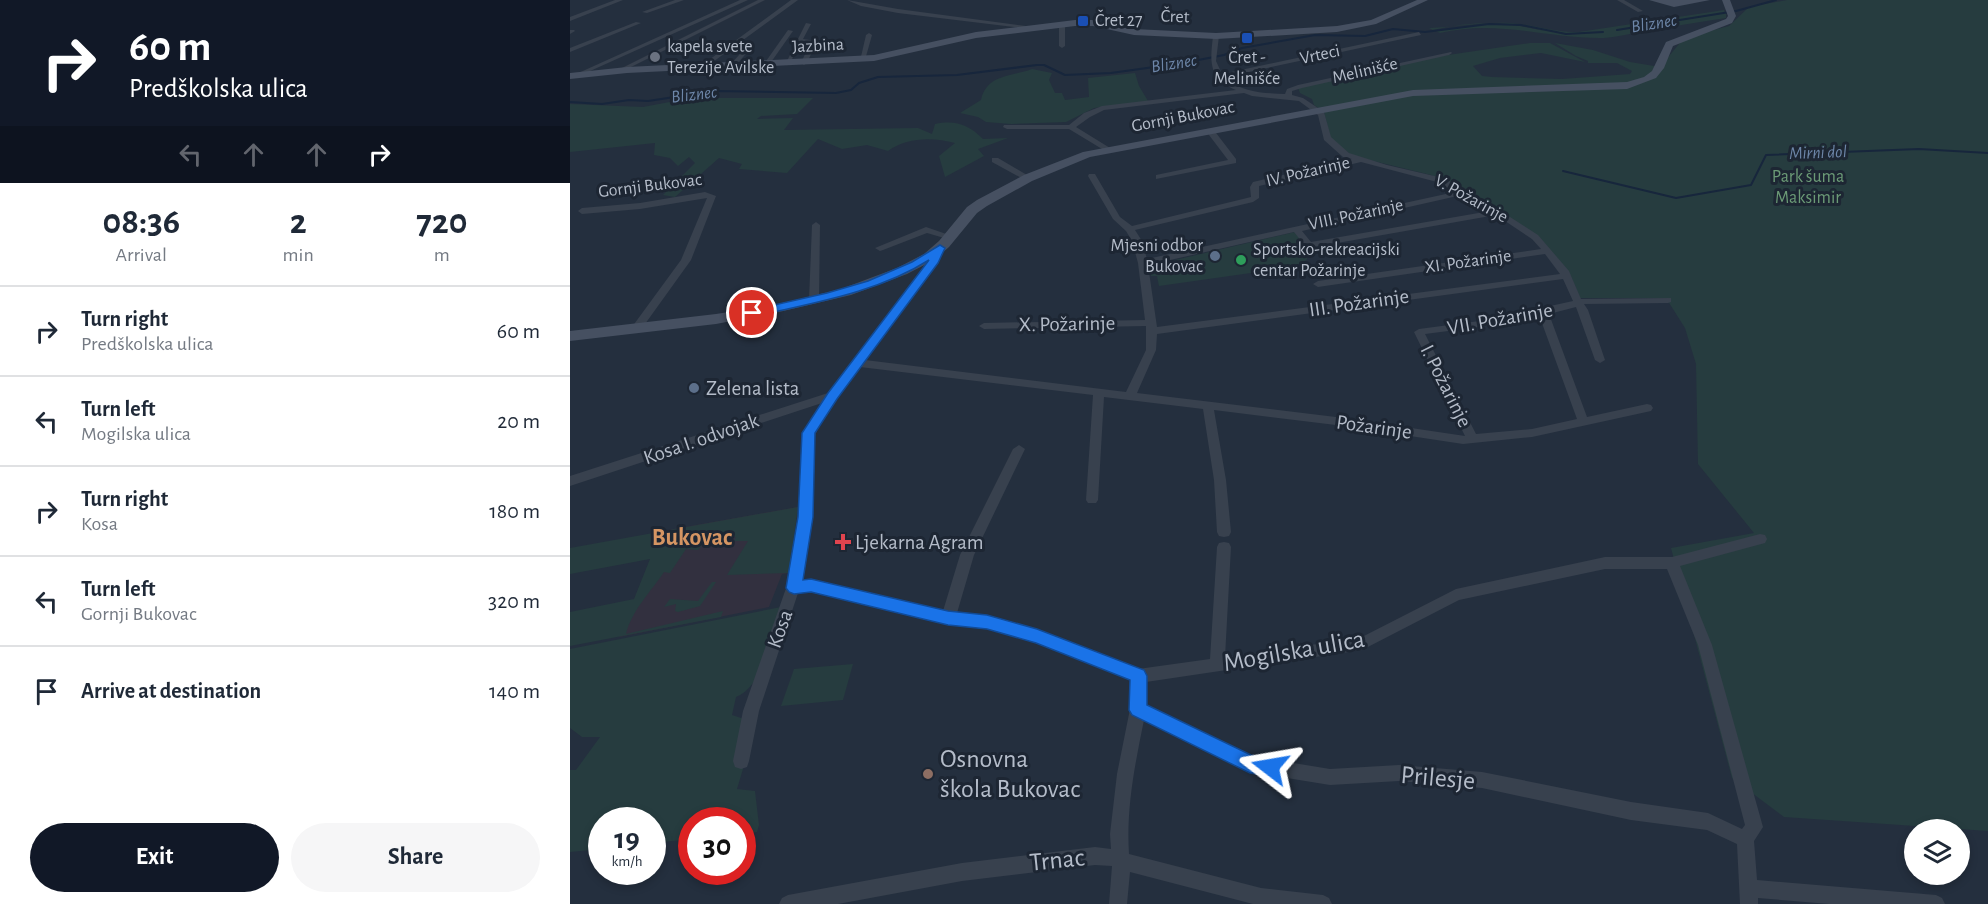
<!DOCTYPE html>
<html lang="en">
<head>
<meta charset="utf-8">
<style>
	body { margin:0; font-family:"Alegreya Sans",sans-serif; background:#f6f6f7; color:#1f2937; height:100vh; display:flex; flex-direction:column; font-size:22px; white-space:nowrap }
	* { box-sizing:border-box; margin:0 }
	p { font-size:20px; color:#747a83 }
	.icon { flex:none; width:33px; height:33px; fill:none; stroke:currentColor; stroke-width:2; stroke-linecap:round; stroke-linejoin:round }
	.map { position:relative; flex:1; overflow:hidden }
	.panel { display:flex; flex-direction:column; background:#fff; width:570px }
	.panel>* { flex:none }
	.hud { background:#111827; color:#fff; overflow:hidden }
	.buttons { position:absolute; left:1334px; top:819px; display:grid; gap:12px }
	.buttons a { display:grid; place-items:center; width:66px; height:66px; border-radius:50%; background:#fff; box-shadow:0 3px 9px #0003; font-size:30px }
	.speed { position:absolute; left:18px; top:807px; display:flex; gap:12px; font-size:30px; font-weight:700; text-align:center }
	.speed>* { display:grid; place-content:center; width:78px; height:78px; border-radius:50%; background:#fff; box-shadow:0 3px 9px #0003; line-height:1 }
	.speed small { font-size:15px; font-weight:400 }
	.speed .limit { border:9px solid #d22; background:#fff; color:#111 }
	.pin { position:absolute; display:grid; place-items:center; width:51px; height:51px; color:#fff; margin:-26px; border:3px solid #fff; border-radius:50%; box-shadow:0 2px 6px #0007 }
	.me { position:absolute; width:66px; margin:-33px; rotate:284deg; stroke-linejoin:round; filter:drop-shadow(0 0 4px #0008) }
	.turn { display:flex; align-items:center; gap:21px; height:126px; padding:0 30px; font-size:27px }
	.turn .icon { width:78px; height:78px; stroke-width:2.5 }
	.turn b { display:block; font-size:42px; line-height:51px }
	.lanes { display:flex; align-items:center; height:57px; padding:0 30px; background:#0003; justify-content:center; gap:30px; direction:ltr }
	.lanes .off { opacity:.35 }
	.eta { display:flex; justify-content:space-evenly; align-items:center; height:102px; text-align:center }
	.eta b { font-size:36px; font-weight:700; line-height:42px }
	.primary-button { display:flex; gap:12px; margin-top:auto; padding:12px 30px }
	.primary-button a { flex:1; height:69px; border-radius:36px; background:#111827; color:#fff; font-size:24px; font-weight:700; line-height:69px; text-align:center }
	.primary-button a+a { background:#f6f6f7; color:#1f2937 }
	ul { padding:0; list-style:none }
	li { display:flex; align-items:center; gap:18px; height:90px; padding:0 30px; border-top:2px solid #e0e1e3 }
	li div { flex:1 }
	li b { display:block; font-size:22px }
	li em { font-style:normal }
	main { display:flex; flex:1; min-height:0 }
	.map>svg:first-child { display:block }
	.medical { fill:#32303f }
	.green { fill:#263c3f }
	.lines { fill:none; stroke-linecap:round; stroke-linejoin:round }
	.stream { stroke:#17263c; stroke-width:2 }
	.street { fill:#38414e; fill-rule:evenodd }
	.secondary { fill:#465061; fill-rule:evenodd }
	.route { fill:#1a73e8; stroke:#114b97; stroke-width:1.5 }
	.transit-dot { fill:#1a4fb4; stroke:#1d2633; stroke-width:2 }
	.worship-dot { fill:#6b7280; stroke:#1d2633; stroke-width:2 }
	.service-dot { fill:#5c6f8a; stroke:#1d2633; stroke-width:2 }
	.leisure-dot { fill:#2e9e5b; stroke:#1d2633; stroke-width:2 }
	.health-dot { fill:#e0444e; stroke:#1d2633; stroke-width:2 }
	.education-dot { fill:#8d6e63; stroke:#1d2633; stroke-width:2 }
	.labels { text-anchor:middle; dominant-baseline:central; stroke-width:6; stroke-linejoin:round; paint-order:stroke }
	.far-street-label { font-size:18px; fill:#b4bcc9; stroke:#1d2633 }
	.far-poi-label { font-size:18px; fill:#b4bcc9; stroke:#1d2633; text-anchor:start }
	.far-water-label { font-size:18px; font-style:italic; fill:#6d86a8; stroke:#1d2633 }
	.far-park-label { font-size:18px; fill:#6b9a76; stroke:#1d2633 }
	.street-label { font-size:21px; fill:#b4bcc9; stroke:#1d2633 }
	.poi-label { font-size:21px; fill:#b4bcc9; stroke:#1d2633; text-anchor:start }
	.quarter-label { font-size:24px; font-weight:bold; fill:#d59563; stroke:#1d2633 }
	.near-street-label { font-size:26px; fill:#b4bcc9; stroke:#1d2633 }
	.near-poi-label { font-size:26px; fill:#b4bcc9; stroke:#1d2633; text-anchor:start }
</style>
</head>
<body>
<main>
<section class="panel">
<div class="hud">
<div class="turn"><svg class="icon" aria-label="right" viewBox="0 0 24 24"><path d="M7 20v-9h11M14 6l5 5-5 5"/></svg><div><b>60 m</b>Predškolska ulica</div></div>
<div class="lanes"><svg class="icon off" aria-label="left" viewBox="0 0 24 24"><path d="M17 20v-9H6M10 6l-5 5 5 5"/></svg><svg class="icon off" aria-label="ahead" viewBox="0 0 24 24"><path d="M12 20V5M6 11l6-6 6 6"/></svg><svg class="icon off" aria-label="ahead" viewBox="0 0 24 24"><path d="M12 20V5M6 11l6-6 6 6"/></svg><svg class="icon" aria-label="right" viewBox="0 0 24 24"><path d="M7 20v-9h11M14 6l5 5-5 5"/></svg></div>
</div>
<div class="eta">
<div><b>08:36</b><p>Arrival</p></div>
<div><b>2</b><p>min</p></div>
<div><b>720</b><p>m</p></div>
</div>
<ul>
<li><svg class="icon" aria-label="right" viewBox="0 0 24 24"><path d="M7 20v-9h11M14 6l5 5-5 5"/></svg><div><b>Turn right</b><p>Predškolska ulica</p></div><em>60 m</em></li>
<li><svg class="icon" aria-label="left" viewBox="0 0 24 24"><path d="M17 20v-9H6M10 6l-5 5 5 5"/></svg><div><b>Turn left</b><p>Mogilska ulica</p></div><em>20 m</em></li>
<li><svg class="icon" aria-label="right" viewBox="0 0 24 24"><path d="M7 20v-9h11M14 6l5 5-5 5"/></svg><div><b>Turn right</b><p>Kosa</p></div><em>180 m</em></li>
<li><svg class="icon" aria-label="left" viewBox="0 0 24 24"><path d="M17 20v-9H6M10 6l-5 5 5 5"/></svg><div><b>Turn left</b><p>Gornji Bukovac</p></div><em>320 m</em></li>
<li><svg class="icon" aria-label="arrive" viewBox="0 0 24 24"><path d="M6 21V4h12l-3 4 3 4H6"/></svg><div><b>Arrive at destination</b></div><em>140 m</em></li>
</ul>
<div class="primary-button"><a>Exit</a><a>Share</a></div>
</section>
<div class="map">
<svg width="1418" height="904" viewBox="0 0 1418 904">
	<rect width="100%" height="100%" fill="#242f3e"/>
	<path class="medical" d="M228 507 219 573 212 574 199 607 49 637 92 531Z"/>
	<g class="green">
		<path d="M1217 0H1418V831L1214 817 1162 778 1101 548 1184 533 1128 464 1126 364 1115 328 1096 298H1010L1001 276 939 217 915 201 861 175 783 156 761 140 754 112 744 105 742 99 730 93 728 88 851 59 960 43H980L1015 62 971 53 930 58 903 66 912 76 922 77 992 79 1060 74 1062 71 1047 63H1018V61L1006 56 985 43 1023 50 1060 62 1090 67 1114 38 1159 26 1179 7Z"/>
		<path d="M1154 10 1155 13 1099 22 1156 13V18C1128 22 1099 27 1070 32 1058 34 1046 37 1034 38 977 39 928 19 870 33L866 31 917 24 945 25 975 31C940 20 900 21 863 30L859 28C886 27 912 22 939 23 962 24 985 33 1009 32Z"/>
		<path d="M462 69 482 73 479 80 485 93H492L495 100 519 97 518 78 565 73 569 86 578 101 524 108 496 122 441 124 416 122 408 117 390 113 411 100C417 74 441 77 462 69Z"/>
		<path d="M121 98H243L227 114 191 116 187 119 223 118 214 130 348 128 362 134 365 124C385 120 398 124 413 139L438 138 408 149 414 156 375 177 369 156 385 143C363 137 337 137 318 151L297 145 272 149 248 139 217 173 169 169 172 164 149 158 105 197 93 195 125 163 119 157 108 166 100 158 84 155 85 143 0 152V104L73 107Z"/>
		<path d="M725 232 737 248V259L735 261 737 265 589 286 587 276H581L579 267 588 264Z"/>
		<path d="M228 507 219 573 157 575 178 541H164L166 537H153L150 541H135L128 550 116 549 100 573 94 572C80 593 62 610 56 634L153 611 151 617 0 646V612L64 599 80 559 0 574V548Z"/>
		<path d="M142 582H146L130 606 108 612 105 611 106 604 94 607 100 599 128 601Z"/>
		<path d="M211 607C202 635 194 686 166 697L162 715 174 719 176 759 167 789 185 791 189 825 187 832 173 834 172 820H122L121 839 83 843 82 820H32L31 849 0 852V770H6L30 737H12L0 728V649Z"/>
		<path d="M283 664 273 700 211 706 224 669Z"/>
	</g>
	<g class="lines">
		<g class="stream">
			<path d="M1047 30 1166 11 1206 0"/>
			<path d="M0 102 32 104 59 100 78 101 144 91 266 93 281 90 289 83 308 77 387 75 467 65H474L495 75 541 73 613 63 654 55 672 48 745 35 795 36 823 29 855 32 919 24 951 25 996 34 1033 32"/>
			<path d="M993 171 1106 198 1181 185 1196 155 1349 149 1418 153"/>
		</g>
		<g class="street">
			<path d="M45 0H53L0 21V17Z"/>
			<path d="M105 0H114L77 13 72 12Z"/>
			<path d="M170 0H178L9 76 4 75Z"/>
			<path d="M188 0H195L53 71 48 70Z"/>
			<path d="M221 0H228L136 67H132V65Z"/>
			<path d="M277 0 328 9 463 27 460 29 328 13 291 6Z"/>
			<path d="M1047 0H1054L1073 11 1068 12Z"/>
			<path d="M66 22 71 23 0 52V48Z"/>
			<path d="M492 22 495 24V46L492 48 489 46V24Z"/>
			<path d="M236 23 241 24 233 39 247 41 237 63 234 65 231 63 240 43 231 42 219 65H215Z"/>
			<path d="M0 30H4L5 31 0 34Z"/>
			<path d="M218 30 223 31 199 65H195L194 64Z"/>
			<path d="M849 32 851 35 655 77C671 93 694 93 715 94L717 89 728 85 881 52 882 53 879 55 732 88 722 91V95L733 98 754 112 761 137 779 153 817 165 873 178 898 190 968 235 999 271 1011 299 1101 298V302L1098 303 1014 304 1018 310 1035 360 1030 363 1025 360 1006 307 979 314 1017 417 1077 404 1081 405 1083 408 1081 411 962 437 893 444 774 426 644 410 656 480 661 532 659 536 654 537 649 536 647 532 644 480 633 409 534 397 528 500 526 503H518L516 500 523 395 290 367C273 390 248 416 243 445L242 517 233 581 241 579 373 611 390 555 443 449 449 445 455 449 404 555 387 613 417 616 467 630 568 669 640 659 647 547 649 543 654 542 659 543 661 547 655 657 790 638 886 589 1035 557H1102L1190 534 1195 535 1197 539 1195 543 1110 566 1142 645 1193 827 1184 841 1187 880 1366 895 1372 898 1375 904H1259L1188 898V904H1170L1167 844 1137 830 1061 820 912 788 829 781 760 785 680 772 574 720C565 764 556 808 559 854L691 888 753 895 759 898 762 904H683L560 872 557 904H539L542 866 525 865 392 881 268 904H209L212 898 218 895 392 863 525 847 541 849 540 834 547 774 560 709V680L465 642 417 628 378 624 241 591 228 593 189 711 179 761 177 767 171 769 165 767 163 761 173 711 221 574 230 517 231 445 233 433 252 403 0 486V476L258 393 359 262 367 246 370 245 375 248 368 263 295 360 556 392 576 350V326L414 329 409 326 414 323 575 320 568 263 562 241 556 231 543 219 518 176 519 174H525L550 217 562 226 677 198 681 197 680 187 683 182 782 159 773 157 754 140 748 115 729 101 682 96 674 93 534 110 520 117 506 127 540 148 541 150 537 152 499 129H437L433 127 434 125H499L514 113 532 106 666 90C638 78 640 62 643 36L646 34 649 36 646 61 652 74ZM791 162 867 182 885 192 577 259 572 241 565 230 683 202 689 198V186ZM892 195 920 211 741 242 732 231ZM926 215 962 239 971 249 748 281 743 284 748 287 975 254 990 274 587 327 578 265 724 232 736 247 739 248ZM993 279 1003 301 917 320 849 329 844 332 895 436 774 418 567 393 586 350 587 334ZM969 315 1007 419 962 429 906 434 855 334 917 326ZM1035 569H1097L1128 645 1175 825 1172 829 1138 813 1061 802 912 772 829 765 760 769 681 756 576 705V682L792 650 889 600Z"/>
			<path d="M299 33 302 35 295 60 290 61 296 35Z"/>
			<path d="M177 46 182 47 165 66H161V64Z"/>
			<path d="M637 129H643L666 159V163L586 179V175L658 160 636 131Z"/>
			<path d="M422 158H428L462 178 455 180 422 162Z"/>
			<path d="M135 192 146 196 121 260 70 331H62L61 329 62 327 111 260 137 198 70 209 12 214 8 211 12 208 70 203Z"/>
			<path d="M246 222 250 225 249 300 244 303 239 300 242 225Z"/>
			<path d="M356 227 385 237 381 240 357 233 313 250 310 251 305 248Z"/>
		</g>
		<g class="secondary">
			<path d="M847 0H858L806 24 767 32 646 39 564 35 523 26H505L406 38 304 61 57 73 0 79V73L57 67 304 55 406 32 505 20H523L564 29 646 33 767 26 801 20Z"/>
			<path d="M1079 0H1140L1104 7Z"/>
			<path d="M1152 0H1160L1166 16 1162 23 1103 46 1094 68 1086 78 1057 89 843 96 520 157 462 181 417 206 407 213 379 247 364 260 337 274 281 295 209 312 146 324 0 341V331L146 314 209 304 271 289 327 268 354 254 369 241 397 207 407 200 454 175 513 152 843 90 1057 82 1074 77 1082 71 1096 42 1156 19 1158 16Z"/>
		</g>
	</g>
	<path class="route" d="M370 245 375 248 368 263 267 399 245 433 243 517 233 580 241 579 378 611 417 615 467 629 574 670 577 676V705L681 755 707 761 709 767 707 774 700 776 680 773 562 715 559 710 560 680 466 643 417 629 378 625 241 592 224 594 219 592 216 588 228 517 232 433 258 393 359 260C307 293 242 303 182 317L177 313 178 311 257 293 298 281 342 262Z"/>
	<g class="transit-dot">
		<rect x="507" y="15" width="12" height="12" rx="3"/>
		<rect x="671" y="32" width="12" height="12" rx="3"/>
	</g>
	<circle class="worship-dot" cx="85" cy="57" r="6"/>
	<g class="service-dot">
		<circle cx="645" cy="256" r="6"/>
		<circle cx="124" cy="388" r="6"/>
	</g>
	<circle class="leisure-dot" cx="671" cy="260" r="6"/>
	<path class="health-dot" d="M270 533h6v6h6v6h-6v6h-6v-6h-6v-6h6z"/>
	<circle class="education-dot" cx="358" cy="774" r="6"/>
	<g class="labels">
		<g class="far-street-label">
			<text transform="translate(605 17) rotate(2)">Čret</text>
			<text transform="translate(248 46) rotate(-3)">Jazbina</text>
			<text transform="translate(750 55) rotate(-12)">Vrteci</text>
			<text transform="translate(795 71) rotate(-13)">Melinišće</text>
			<text transform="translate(613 117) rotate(-11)">Gornji Bukovac</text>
			<text transform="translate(738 172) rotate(-13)">IV. Požarinje</text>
			<text transform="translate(80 186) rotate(-7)">Gornji Bukovac</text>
			<text transform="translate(901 199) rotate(29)">V. Požarinje</text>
			<text transform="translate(786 215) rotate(-12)">VIII. Požarinje</text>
			<text transform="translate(898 262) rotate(-8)">XI. Požarinje</text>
		</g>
		<g class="far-poi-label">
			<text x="525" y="21">Čret 27</text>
			<text x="97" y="47">kapela svete<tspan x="97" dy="21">Terezije Avilske</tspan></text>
			<text x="677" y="58" text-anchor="middle">Čret -<tspan x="677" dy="21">Melinišće</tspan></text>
			<text x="633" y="246" text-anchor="end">Mjesni odbor<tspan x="633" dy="21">Bukovac</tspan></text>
			<text x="683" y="250">Sportsko-rekreacijski<tspan x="683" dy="21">centar Požarinje</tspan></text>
		</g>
		<g class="far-water-label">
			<text transform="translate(1084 24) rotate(-9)">Bliznec</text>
			<text transform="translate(604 64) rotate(-9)">Bliznec</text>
			<text transform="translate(124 95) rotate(-7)">Bliznec</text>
			<text transform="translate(1248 153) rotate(-2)">Mirni dol</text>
		</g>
		<g class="far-park-label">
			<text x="1238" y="177">Park šuma<tspan x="1238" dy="21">Maksimir</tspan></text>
		</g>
		<g class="street-label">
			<text transform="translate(789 303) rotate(-8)">III. Požarinje</text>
			<text transform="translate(930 319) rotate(-10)">VII. Požarinje</text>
			<text transform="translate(497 324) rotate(-1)">X. Požarinje</text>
			<text transform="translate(876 386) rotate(63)">I. Požarinje</text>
			<text transform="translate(804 427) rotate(8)">Požarinje</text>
			<text transform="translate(131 439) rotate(-19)">Kosa I. odvojak</text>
			<text transform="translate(210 629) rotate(-70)">Kosa</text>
		</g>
		<g class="poi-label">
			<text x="136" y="388">Zelena lista</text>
			<text x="285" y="542">Ljekarna Agram</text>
		</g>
		<g class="quarter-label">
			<text x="122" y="538">Bukovac</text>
		</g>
		<g class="near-street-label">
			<text transform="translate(724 651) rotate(-10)">Mogilska ulica</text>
			<text transform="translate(868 778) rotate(5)">Prilesje</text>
			<text transform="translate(487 860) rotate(-6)">Trnac</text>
		</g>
		<g class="near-poi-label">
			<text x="370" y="759">Osnovna<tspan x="370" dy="30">škola Bukovac</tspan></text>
		</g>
	</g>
</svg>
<div class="buttons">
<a><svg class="icon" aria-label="layers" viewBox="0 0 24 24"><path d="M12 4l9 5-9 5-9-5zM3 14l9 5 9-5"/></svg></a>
</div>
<div class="speed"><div>19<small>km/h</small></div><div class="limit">30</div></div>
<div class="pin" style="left:182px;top:313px;background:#d93025"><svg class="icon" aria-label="arrive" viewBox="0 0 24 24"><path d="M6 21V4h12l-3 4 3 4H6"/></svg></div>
<svg class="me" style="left:700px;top:767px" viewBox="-20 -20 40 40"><path d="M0-17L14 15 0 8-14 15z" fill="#1a73e8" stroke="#fff" stroke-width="4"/></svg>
</div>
</main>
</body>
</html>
